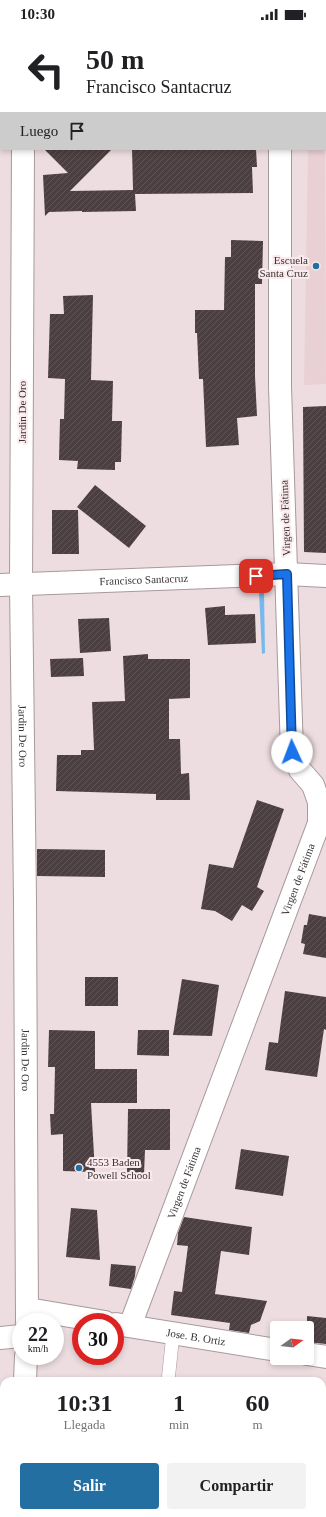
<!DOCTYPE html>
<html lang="es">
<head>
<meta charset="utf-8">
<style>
	body { margin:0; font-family:Georgia,serif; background:#f2f2f2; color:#202124; height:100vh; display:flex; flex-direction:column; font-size:15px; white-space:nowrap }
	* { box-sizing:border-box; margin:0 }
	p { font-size:13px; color:#757577 }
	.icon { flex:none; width:22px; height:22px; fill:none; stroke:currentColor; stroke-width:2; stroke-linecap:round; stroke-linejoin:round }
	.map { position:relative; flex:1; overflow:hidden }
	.panel { position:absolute; left:0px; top:1349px; width:326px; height:140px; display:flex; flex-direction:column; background:#fff; border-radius:12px 12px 0 0; box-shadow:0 2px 6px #0003 }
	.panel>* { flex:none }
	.top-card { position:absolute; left:0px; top:0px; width:326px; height:122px; box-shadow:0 2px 6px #0003; background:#fff; color:#202124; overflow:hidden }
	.needle { width:26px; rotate:75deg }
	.buttons { position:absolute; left:270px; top:1293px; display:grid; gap:8px }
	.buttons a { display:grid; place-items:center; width:44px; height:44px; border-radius:4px; background:#fff; box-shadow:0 2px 6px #0003; font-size:20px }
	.speed { position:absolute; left:12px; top:1285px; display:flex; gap:8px; font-size:20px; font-weight:700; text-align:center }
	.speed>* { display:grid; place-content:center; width:52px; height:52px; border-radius:50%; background:#fff; box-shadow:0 2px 6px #0003; line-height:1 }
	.speed small { font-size:10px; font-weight:400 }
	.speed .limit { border:6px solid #d22; background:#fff; color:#111 }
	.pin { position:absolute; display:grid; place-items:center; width:34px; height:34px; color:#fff; margin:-17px; border-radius:8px; box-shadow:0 2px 6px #0006 }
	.me { position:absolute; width:44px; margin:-22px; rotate:358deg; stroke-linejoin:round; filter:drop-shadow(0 0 3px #0008) }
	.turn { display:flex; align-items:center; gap:14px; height:84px; padding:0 20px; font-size:18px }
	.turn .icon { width:52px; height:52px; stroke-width:2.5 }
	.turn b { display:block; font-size:28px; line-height:34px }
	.then { display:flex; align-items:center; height:38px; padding:0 20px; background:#0003; gap:8px; font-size:15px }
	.eta { display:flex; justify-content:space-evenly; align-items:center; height:68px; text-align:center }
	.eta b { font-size:24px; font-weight:600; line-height:28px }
	.primary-button { display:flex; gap:8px; margin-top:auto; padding:8px 20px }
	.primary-button a { flex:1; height:46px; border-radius:4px; background:#236fa2; color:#fff; font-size:16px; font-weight:600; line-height:46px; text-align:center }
	.primary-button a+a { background:#f2f2f2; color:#202124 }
	.status { display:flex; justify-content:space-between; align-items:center; height:28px; padding:0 20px; background:#fff; direction:ltr }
	.status svg { height:11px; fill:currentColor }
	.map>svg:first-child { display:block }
	.built { fill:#e9d0d5 }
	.water { fill:#76b9ec }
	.building { fill:url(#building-hatch) }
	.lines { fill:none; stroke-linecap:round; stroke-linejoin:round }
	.lane-casing { stroke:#a8999c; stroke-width:14 }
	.street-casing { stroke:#a8999c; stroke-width:24 }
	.secondary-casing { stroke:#a8999c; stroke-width:24 }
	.lane { stroke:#fff; stroke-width:13 }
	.street { stroke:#fff; stroke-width:22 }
	.secondary { stroke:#fff; stroke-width:22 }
	.route-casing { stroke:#114b97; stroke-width:10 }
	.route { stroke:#1a73e8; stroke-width:7 }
	.poi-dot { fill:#236fa2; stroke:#fbeaed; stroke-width:1.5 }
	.labels { text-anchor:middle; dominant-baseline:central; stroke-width:4; stroke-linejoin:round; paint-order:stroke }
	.poi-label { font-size:11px; fill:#393334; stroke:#fbeaed; text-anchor:end }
	.street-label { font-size:11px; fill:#393334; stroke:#fbeaed }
</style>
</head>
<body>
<div class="status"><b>10:30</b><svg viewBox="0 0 49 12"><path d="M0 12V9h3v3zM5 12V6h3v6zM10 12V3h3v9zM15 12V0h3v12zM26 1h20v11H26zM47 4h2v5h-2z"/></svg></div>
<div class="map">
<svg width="326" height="1489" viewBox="0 0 326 1489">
	<defs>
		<pattern id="building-hatch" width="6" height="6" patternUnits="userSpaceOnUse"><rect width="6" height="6" fill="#4c3f42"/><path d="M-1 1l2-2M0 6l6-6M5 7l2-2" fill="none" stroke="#5e5355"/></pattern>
	</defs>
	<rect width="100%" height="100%" fill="#eddde0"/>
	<path class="built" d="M325 103 326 356 304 357 308 121H325Z"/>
	<path class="water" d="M264 563 265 625 262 626 259 564Z"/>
	<g class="building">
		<path d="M44 121H112L70 163 133 162 132 121H256L257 139H252L253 165 135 166 136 183 82 184V183L49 184 45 188 43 147 68 145Z"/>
		<path d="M231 212 263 213 262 256H255V348L257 388 237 390 239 417 206 419 203 351H199L197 305H195V282H224L225 229H231Z"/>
		<path d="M93 267 91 352 113 353 112 393H122L121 434H115V442L77 441 78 433 59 432 60 391H64L65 351 48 350 50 286H64L63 268Z"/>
		<path d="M326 378V525L304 524 303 379Z"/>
		<path d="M95 457 146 498 129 520 77 479Z"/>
		<path d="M52 482H78L79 526H52Z"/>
		<path d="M225 578V587L255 586 256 615 208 617 205 580Z"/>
		<path d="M109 590 111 623 80 625 78 591Z"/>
		<path d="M148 626V631H190V670L169 671V711H180L181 746 189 745 190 772H156V766L56 763 57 727H81V722H94L92 674 125 673 123 628Z"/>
		<path d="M83 630 84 648 51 649 50 631Z"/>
		<path d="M257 772 284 781 257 859 264 863 252 883 242 877 232 893 215 883 201 881 209 836 233 840Z"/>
		<path d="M37 821 105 822V849L37 848Z"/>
		<path d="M309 886 326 889V930L303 926 305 916 301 915 304 897H307Z"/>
		<rect x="85" y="949" width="33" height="29"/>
		<path d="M182 951 219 957 212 1008 173 1007Z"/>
		<path d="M285 963 326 969V1002L324 1001 317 1049 265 1042 269 1014 278 1015Z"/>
		<path d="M49 1002 95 1003V1041H137V1075H91L95 1144 63 1143V1106L51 1107 50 1086H54L55 1039H48Z"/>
		<path d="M138 1002H169V1028L137 1027Z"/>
		<path d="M128 1081H170V1122H145L144 1146 127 1145Z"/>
		<path d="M241 1121 289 1128 283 1168 235 1161Z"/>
		<path d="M71 1180 97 1182 100 1232 66 1229Z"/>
		<path d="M184 1189 252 1199 249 1227 221 1223 215 1266 267 1273 260 1293 251 1297 249 1305 229 1302 230 1295 171 1287 174 1263 182 1264 188 1218 177 1217 178 1205Z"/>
		<path d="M111 1236 136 1238 135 1248 131 1261 109 1258Z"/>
		<path d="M307 1288 326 1290V1316L307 1314Z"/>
	</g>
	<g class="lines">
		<g class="lane-casing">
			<g id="lane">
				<path d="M168 1353 173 1306"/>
				<path d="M152 1489 153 1485"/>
			</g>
		</g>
		<g class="street-casing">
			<g id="street">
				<path d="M279 0V1"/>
				<path d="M325 66H326"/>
				<path d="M0 71H1"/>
				<path id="s1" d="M0 557 287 546 326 548"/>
				<path d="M28 1281 105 1294"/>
				<path id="s2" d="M116 1296 277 1322"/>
				<path id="s3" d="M130 1298 319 795V774L313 757 300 742 292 724 280 359V121"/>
				<path d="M0 1310 21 1308"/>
				<path d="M307 1326 326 1329"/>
			</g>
		</g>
		<g class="secondary-casing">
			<g id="secondary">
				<path d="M24 1V0"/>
				<path id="s4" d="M23 121 21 557 25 871 27 1294"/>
				<path d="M25 1353 26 1328"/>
				<path d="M29 1485V1489"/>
			</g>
		</g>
		<use href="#lane" class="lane"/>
		<use href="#street" class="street"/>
		<use href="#secondary" class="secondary"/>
	</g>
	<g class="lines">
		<g class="route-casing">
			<path id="route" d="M256 548 287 546 292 724"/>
		</g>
		<use href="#route" class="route"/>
	</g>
	<g class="poi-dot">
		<circle cx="316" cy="238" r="4"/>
		<circle cx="79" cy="1140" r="4"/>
	</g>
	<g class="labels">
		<g class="poi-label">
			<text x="308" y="232">Escuela<tspan x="308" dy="13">Santa Cruz</tspan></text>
			<text x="87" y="1134" text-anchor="start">4553 Baden<tspan x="87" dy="13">Powell School</tspan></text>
		</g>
		<g class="street-label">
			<text transform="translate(22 384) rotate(-90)">Jardin De Oro</text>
			<text transform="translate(285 490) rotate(-92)">Virgen de Fátima</text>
			<text stroke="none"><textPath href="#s1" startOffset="144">Francisco Santacruz</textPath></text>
			<text stroke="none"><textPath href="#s4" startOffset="587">Jardin De Oro</textPath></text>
			<text stroke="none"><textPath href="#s3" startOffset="477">Virgen de Fátima</textPath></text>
			<text stroke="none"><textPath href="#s4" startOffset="911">Jardin De Oro</textPath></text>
			<text stroke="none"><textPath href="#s3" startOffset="153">Virgen de Fátima</textPath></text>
			<text stroke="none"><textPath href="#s2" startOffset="81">Jose. B. Ortiz</textPath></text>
		</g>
	</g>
</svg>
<div class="buttons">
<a><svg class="needle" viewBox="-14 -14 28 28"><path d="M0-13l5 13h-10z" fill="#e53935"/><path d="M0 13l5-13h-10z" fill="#757577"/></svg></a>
</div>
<div class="speed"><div>22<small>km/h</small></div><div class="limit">30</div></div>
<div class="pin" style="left:256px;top:548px;background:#d93025"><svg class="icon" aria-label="arrive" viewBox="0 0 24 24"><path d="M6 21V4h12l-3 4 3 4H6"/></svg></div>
<svg class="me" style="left:292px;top:724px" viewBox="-20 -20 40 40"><circle r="19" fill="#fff"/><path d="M0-13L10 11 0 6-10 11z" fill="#1a73e8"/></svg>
<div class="top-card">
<div class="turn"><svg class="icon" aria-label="left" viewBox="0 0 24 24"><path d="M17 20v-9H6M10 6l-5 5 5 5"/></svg><div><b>50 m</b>Francisco Santacruz</div></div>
<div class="then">Luego<svg class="icon" aria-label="arrive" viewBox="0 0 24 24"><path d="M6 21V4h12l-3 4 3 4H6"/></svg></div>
</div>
<section class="panel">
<div class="eta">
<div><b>10:31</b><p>Llegada</p></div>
<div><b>1</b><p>min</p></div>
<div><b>60</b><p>m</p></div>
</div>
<div class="primary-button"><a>Salir</a><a>Compartir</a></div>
</section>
</div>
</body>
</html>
